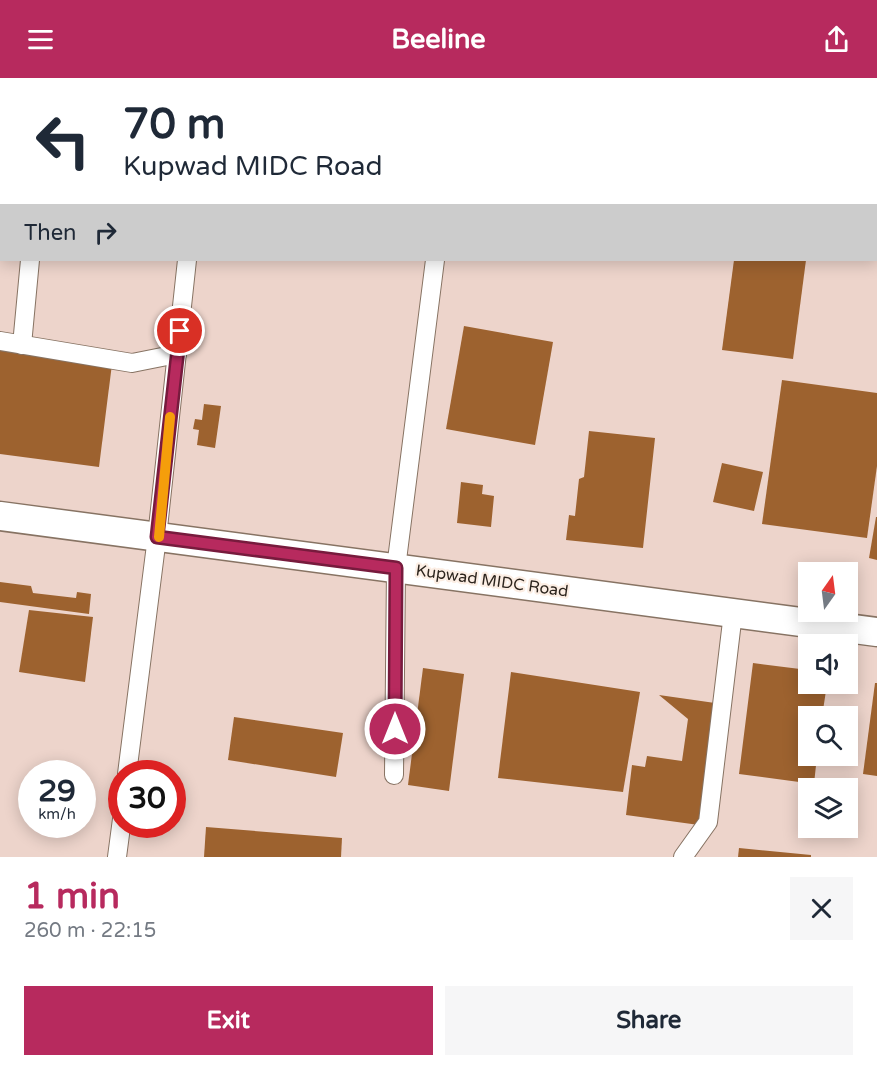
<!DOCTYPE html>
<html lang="en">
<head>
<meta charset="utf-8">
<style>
	body { margin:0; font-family:"Varela Round",sans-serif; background:#f6f6f7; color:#1f2937; height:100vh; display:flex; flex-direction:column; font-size:22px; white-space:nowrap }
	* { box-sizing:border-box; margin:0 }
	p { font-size:20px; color:#747a83 }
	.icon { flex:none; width:33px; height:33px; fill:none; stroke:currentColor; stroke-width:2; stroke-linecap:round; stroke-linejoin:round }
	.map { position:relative; height:779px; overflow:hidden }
	.details { display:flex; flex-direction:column; background:#fff; flex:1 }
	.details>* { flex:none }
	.guide { position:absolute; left:0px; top:0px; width:878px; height:183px; box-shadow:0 3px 15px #0003; background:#fff; color:#1f2937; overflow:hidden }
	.needle { width:39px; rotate:14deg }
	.buttons { position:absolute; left:798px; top:484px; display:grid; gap:12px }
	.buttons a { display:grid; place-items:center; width:60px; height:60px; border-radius:0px; background:#fff; box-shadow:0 3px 15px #0003; font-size:30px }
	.speed { position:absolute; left:18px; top:682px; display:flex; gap:12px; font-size:30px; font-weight:700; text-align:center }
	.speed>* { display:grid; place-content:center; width:78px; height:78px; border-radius:50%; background:#fff; box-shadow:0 3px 15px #0003; line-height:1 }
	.speed small { font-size:15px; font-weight:400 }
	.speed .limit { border:9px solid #d22; background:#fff; color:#111 }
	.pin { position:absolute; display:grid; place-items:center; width:51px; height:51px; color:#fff; margin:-26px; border:3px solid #fff; border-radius:50%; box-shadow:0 2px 6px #0007 }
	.me { position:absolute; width:66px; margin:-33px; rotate:0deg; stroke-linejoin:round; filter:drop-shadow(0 0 4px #0008) }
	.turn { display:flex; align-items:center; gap:21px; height:126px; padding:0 24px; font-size:27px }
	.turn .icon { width:78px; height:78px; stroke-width:2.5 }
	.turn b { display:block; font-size:42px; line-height:51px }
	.then { display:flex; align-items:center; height:57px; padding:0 24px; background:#0003; gap:12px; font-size:22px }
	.round { display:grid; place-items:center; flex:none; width:63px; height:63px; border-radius:0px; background:#f6f6f7 }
	.summary { display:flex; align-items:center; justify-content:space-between; height:102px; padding:0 24px }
	h1 { font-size:36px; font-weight:700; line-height:45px; color:#b72a5e }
	.button { display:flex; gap:12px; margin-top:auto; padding:12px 24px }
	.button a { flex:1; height:69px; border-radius:0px; background:#b72a5e; color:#fff; font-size:24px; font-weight:700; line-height:69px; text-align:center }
	.button a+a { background:#f6f6f7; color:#1f2937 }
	header { display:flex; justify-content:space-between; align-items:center; height:78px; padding:0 24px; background:#b72a5e; color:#fff; font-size:27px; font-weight:700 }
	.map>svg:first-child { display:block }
	.industrial { fill:#edd4cb; fill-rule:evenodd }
	.building { fill:#9d622f }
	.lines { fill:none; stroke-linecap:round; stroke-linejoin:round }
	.street-casing { stroke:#877363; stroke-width:20 }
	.primary-casing { stroke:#877363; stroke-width:31 }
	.street { stroke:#fff; stroke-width:18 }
	.primary { stroke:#fff; stroke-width:28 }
	.route-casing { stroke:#771b3d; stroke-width:15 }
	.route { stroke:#b72a5e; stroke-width:10 }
	.slow { stroke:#f59e0b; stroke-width:10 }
	.labels { text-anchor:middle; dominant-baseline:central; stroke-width:4.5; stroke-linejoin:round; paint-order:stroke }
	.street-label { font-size:16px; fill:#2c241d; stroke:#fceee4 }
</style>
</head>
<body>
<header><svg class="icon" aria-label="menu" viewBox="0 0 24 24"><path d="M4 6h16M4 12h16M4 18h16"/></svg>Beeline<svg class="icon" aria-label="share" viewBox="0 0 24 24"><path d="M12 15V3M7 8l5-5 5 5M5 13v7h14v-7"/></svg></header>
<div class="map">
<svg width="877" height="779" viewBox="0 0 877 779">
	<rect width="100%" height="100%" fill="#f6dfce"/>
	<path class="industrial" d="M0 0H877V779H0ZM2 2H876V182H2ZM808 495H848V534H808ZM808 567H848V606H808ZM808 639H848V678H808ZM32 696H82V747H32ZM122 696H172V747H122ZM808 711H848V750H808Z"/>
	<g class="building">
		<path d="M734 182H806L793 281 722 272Z"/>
		<path d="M464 248 553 264 535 367 446 351Z"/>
		<path d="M0 272 112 286 99 389 0 376Z"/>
		<path d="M782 302 877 315V388L867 460 762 446Z"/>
		<path d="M204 326 221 328 215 370 197 367 199 352 193 351 195 341 202 342Z"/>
		<path d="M589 353 655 360 643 470 566 462 569 437 575 438 579 401 584 399Z"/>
		<path d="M722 385 763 394 754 433 713 424Z"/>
		<path d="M461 404 483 407 482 416 494 418 491 449 457 445Z"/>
		<path d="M876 439H877V482L869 480Z"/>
		<path d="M0 504 31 508 33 515 76 520 77 514 91 516 89 536 0 524Z"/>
		<path d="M29 532 93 539 85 604 19 594Z"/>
		<path d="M753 585 808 592V606H827L822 639H808V678H817L814 706 739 696Z"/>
		<path d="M423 590 464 596 449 713 408 707Z"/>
		<path d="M511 594 640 614 623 714 498 700Z"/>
		<path d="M875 605H877V698L863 696Z"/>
		<path d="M659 617 715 625 699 747 626 737 632 687 645 689 647 678 682 683 688 641Z"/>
		<path d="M234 639 343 655 336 699 228 682Z"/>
		<path d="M206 749 342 760 341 779H204Z"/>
		<path d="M739 770 811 777V779H738Z"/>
	</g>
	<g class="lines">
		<g class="street-casing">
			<g id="street">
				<path d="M210 2 211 0"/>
				<path d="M458 2V0"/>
				<path d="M876 88 877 80"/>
				<path d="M0 89H2"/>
				<path d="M876 119H877"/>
				<path d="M0 263 132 285 177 276"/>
				<path d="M22 267 30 182"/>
				<path d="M127 696 157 459 187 182"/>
				<path d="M394 697 396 490 435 182"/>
				<path d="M117 779 122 741"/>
				<path d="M683 779 708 744 733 535"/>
			</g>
		</g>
		<g class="primary-casing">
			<path id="primary" d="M0 438 877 554"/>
		</g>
		<use href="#street" class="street"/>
		<use href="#primary" class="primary"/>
	</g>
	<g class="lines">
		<g class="route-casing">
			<path id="route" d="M180 253 157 459 396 490 395 651"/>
		</g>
		<use href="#route" class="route"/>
		<path class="slow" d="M159 459 170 339"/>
	</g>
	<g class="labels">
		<g class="street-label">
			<text transform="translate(492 503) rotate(8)">Kupwad MIDC Road</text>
		</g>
	</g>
</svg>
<div class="buttons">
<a><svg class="needle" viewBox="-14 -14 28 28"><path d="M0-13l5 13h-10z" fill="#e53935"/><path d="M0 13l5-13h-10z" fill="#747a83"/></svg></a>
<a><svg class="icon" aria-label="sound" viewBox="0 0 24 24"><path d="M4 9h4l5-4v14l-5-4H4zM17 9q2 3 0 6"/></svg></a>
<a><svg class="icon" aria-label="search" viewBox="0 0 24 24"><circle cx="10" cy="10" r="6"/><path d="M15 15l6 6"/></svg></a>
<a><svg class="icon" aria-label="layers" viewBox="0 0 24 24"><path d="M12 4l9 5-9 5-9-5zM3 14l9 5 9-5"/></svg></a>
</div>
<div class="speed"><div>29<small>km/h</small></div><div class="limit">30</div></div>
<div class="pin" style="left:180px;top:253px;background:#d93025"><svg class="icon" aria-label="arrive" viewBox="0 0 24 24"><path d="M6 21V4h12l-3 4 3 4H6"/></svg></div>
<svg class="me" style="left:395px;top:651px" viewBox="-20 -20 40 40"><circle r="17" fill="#b72a5e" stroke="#fff" stroke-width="3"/><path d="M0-11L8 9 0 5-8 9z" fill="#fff"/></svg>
<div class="guide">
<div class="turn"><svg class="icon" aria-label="left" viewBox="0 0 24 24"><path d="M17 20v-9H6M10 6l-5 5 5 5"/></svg><div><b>70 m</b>Kupwad MIDC Road</div></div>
<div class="then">Then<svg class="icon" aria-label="right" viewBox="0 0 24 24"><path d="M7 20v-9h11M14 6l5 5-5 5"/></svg></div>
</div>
</div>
<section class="details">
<div class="summary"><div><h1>1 min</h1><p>260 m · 22:15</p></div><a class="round"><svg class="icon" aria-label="close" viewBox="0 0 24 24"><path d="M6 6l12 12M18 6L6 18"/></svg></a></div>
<div class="button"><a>Exit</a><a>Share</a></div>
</section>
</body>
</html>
